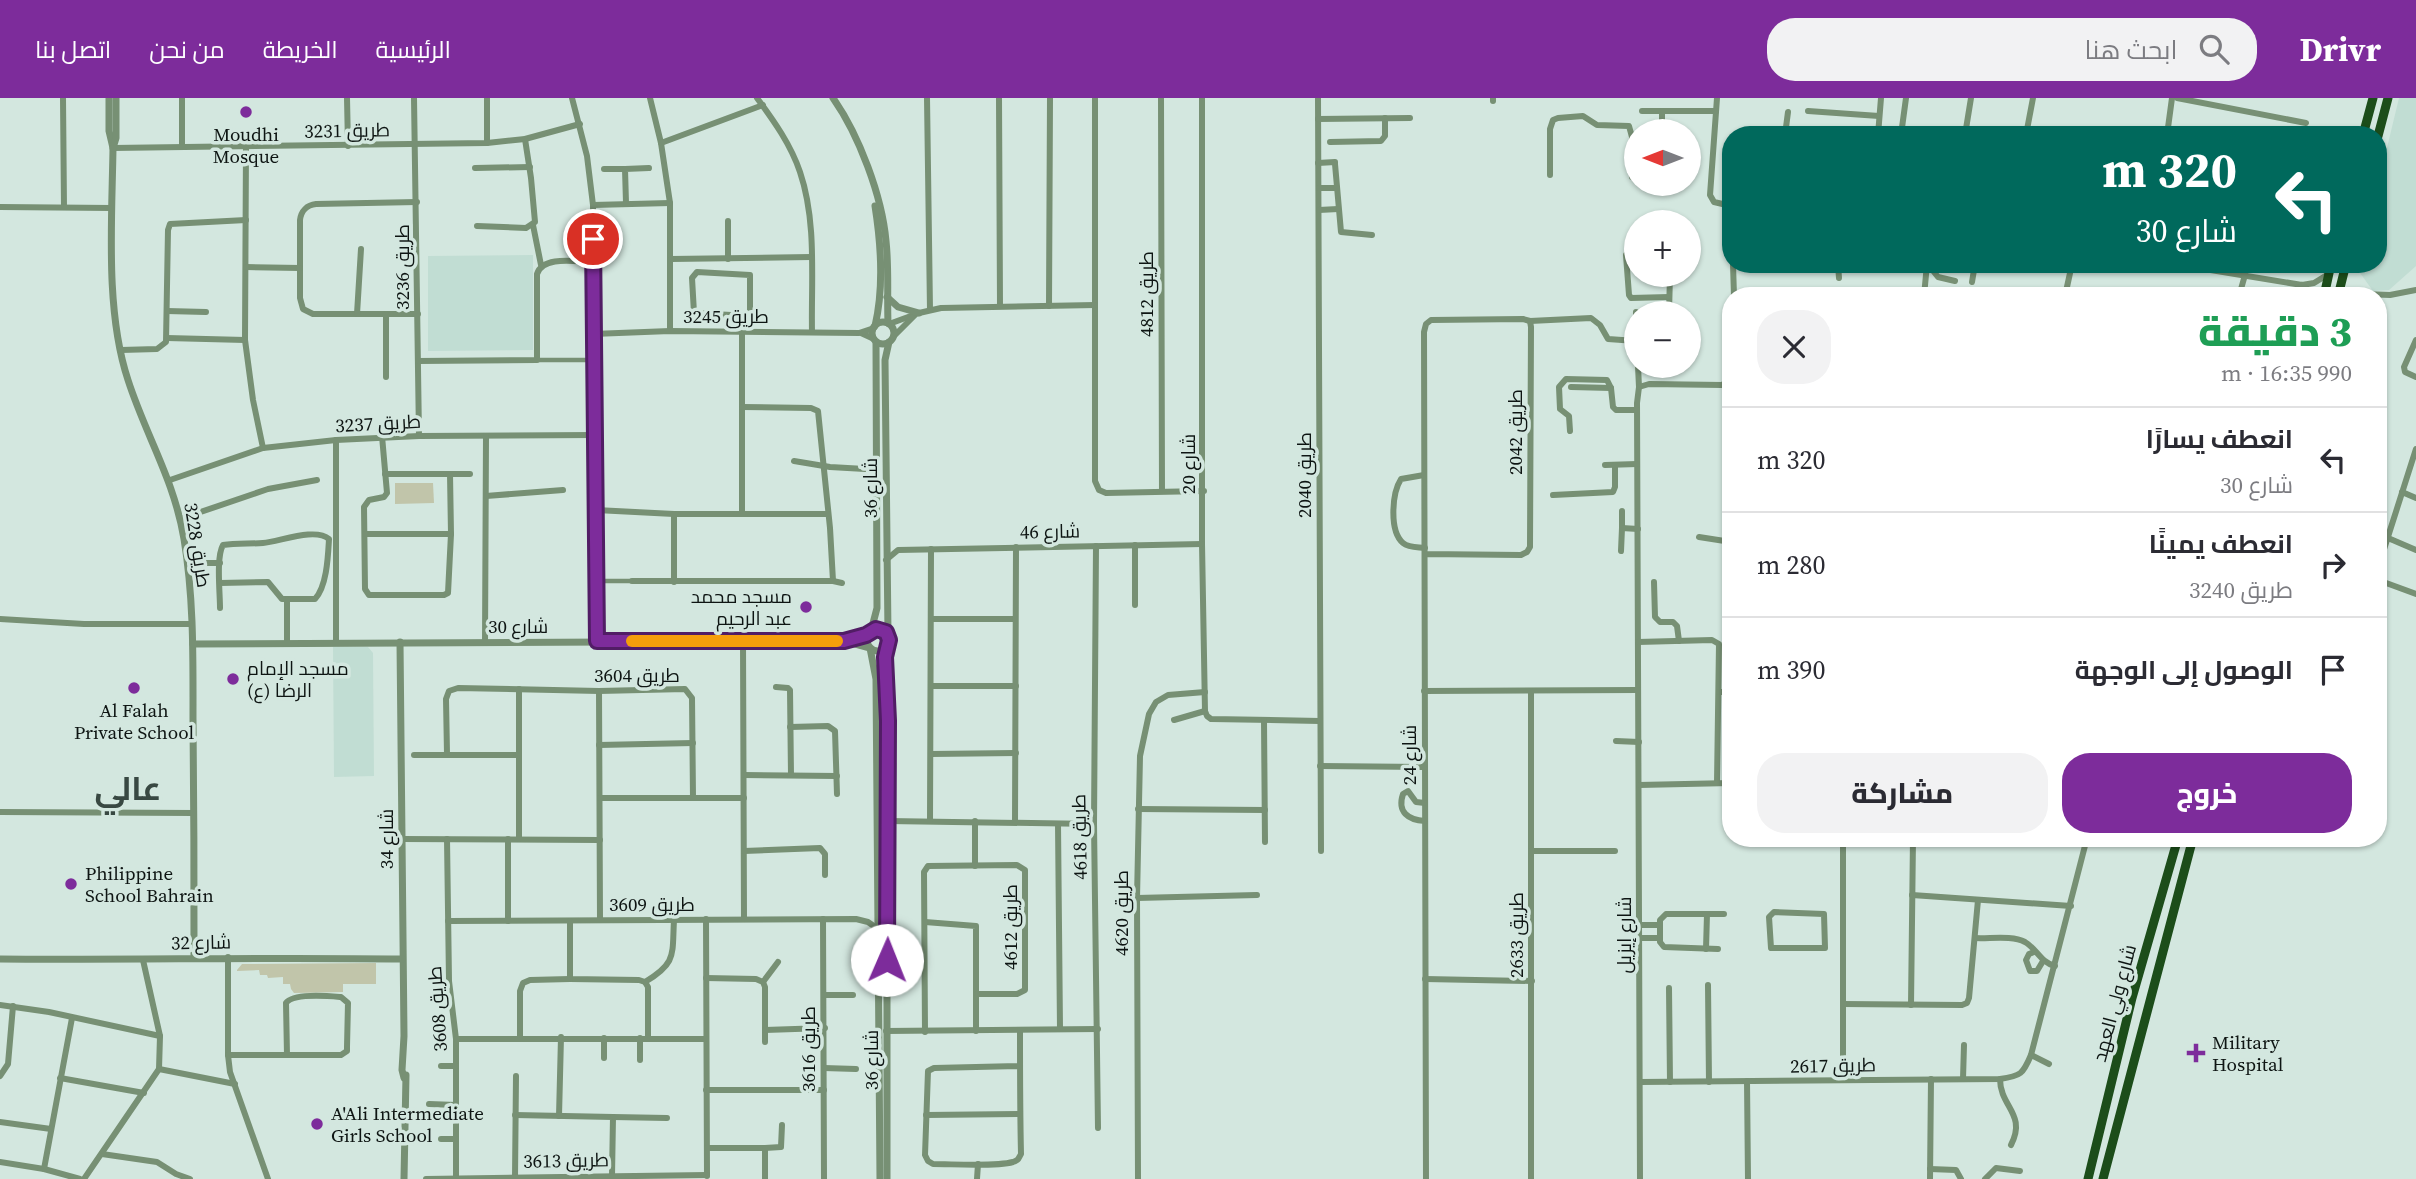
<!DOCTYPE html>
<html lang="ar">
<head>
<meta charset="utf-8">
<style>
	body { margin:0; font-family:"Source Serif 4",Cairo,serif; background:#f2f2f3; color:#2b2b33; direction:rtl; height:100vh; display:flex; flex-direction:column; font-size:26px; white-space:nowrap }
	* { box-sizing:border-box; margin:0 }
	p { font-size:23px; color:#7c7c81 }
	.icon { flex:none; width:38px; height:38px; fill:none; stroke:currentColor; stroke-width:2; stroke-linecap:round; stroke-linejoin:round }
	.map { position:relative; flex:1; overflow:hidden; direction:ltr }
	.panel { position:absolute; left:1722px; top:189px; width:665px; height:560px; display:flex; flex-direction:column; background:#fff; border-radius:28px; box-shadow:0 2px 5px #0004; direction:rtl }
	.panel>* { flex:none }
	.top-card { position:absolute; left:1722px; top:28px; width:665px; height:147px; border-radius:28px; box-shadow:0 2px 5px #0004; direction:rtl; background:#00695c; color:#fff; overflow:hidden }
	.needle { width:46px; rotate:270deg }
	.buttons { position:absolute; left:1624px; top:21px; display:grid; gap:14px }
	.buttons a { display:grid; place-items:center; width:77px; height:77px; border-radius:50%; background:#fff; box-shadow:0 2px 5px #0004; font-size:35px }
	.pin { position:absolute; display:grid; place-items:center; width:60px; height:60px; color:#fff; margin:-30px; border:4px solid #fff; border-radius:50%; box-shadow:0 2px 7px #0007 }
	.me { position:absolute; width:77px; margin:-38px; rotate:1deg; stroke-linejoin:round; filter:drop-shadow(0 0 5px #0008) }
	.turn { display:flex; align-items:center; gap:24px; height:147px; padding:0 35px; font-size:32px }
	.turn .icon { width:91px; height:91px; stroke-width:2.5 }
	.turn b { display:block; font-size:49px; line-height:60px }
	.round { display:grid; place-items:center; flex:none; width:74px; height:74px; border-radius:28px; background:#f2f2f3 }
	.summary { display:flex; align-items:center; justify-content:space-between; height:119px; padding:0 35px }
	h1 { font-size:42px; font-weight:800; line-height:52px; color:#1e9e55 }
	.cta { display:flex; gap:14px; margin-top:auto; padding:14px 35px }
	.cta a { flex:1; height:80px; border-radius:28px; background:#7d2c9b; color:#fff; font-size:28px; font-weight:800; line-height:80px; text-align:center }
	.cta a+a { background:#f2f2f3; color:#2b2b33 }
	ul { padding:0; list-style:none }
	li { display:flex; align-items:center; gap:21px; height:105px; padding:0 35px; border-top:2px solid #e1e1e2 }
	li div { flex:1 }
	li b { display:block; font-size:26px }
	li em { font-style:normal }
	header { display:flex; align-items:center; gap:42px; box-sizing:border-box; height:98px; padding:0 35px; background:#7d2c9b; color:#fff }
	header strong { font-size:33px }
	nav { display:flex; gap:38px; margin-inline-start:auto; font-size:24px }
	.search { width:490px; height:63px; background:#f2f2f3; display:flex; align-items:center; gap:18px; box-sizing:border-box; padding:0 24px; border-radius:28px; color:#7c7c81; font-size:26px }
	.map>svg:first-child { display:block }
	.built { fill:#c1ddd3 }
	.green { fill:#c1c5aa }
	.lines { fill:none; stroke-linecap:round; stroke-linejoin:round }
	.pedestrian { stroke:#779074; stroke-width:4.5 }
	.minor { stroke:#779074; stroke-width:6 }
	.tertiary { stroke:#779074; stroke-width:7 }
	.primary { stroke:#1c4d1a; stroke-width:9 }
	.route-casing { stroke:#511d65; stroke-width:18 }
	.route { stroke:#7d2c9b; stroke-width:12 }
	.slow { stroke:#f59e0b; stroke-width:12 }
	.poi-dot { fill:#7d2c9b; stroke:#d3e7df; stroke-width:2.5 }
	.labels { text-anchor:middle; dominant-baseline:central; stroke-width:7; stroke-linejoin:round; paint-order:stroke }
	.street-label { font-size:19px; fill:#0e1513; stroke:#d3e7df }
	.poi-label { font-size:19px; fill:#0e1513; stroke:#d3e7df; text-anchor:start }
	.town-label { font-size:33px; font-weight:bold; fill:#384842; stroke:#d3e7df }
</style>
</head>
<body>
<header>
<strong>Drivr</strong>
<div class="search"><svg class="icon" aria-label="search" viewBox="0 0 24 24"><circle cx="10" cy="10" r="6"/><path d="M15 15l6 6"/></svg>ابحث هنا</div>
<nav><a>الرئيسية</a><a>الخريطة</a><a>من نحن</a><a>اتصل بنا</a></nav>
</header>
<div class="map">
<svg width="2416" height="1081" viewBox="0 0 2416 1081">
	<rect width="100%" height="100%" fill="#d3e7df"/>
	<g class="built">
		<path d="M2399 0H2416V168L2389 192 2373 193 2358 172 2359 166H2378V87Z"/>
		<path d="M533 157V252L428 253V158Z"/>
		<path d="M333 549H368L373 555 374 678 334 679Z"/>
	</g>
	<g class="green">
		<path d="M395 385H433L434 405 395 406Z"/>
		<path d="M376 865V886H343V894L294 895 291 891 290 886H283V879L268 880 267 877H260L259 872 237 873V872L242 866Z"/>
	</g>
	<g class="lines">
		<g class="pedestrian">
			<path d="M537 262H593"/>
			<path d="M597 483H632"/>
		</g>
		<g class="minor">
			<path d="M63 0 64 109"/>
			<path d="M347 0 348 48"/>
			<path d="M414 0 419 338"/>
			<path d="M487 0V45"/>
			<path d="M572 0 587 58 593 107 597 543"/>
			<path d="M650 0 661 45 670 105V233"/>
			<path d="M757 0C774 23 791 47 800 74 817 124 811 182 812 234"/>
			<path d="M927 0 930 212"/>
			<path d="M999 0 1000 208"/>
			<path d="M1095 0V383L1099 392 1106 395 1204 393"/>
			<path d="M1161 0 1162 392"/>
			<path d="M1202 0V446L1205 613 1207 618 1211 621 1320 623"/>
			<path d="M1318 0 1321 753"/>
			<path d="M1717 0 1710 97 1714 104 1731 108"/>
			<path d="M2177 0 2306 25"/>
			<path d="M1493 3V0"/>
			<path d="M1642 13H1716"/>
			<path d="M1662 13V33"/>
			<path d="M1808 13 1879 18"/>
			<path d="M1318 21 1410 20"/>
			<path d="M1785 37 1788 14"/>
			<path d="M1878 37 1881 0"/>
			<path d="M1901 37 1906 0"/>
			<path d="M1965 37 1971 0"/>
			<path d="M2026 37 2033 0"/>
			<path d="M2167 37 2172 0"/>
			<path d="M1330 44 1381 43 1385 38V20"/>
			<path d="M661 45 763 7"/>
			<path d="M182 48V0"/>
			<path d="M246 48 245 242 253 302 263 350"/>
			<path d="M113 50 487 45 525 41 580 26"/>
			<path d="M1318 65 1335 64V66L1341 134 1372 137"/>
			<path d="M475 70 530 69"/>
			<path d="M604 71H625"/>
			<path d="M1550 77V31L1553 22 1558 20 1583 18 1597 27 1629 28 1632 39V79"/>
			<path d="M1319 90H1337"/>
			<path d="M417 104 316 106C307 107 301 113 300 122V200L303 211 313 216H418"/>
			<path d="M626 105 625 71 649 70"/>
			<path d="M593 107 670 105"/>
			<path d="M0 109 112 110"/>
			<path d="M1319 112 1338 111"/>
			<path d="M728 123V161"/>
			<path d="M533 127 541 167"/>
			<path d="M477 128 526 130 535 124 531 80 525 41"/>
			<path d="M1626 157 1629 197 1631 200 1669 199"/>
			<path d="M671 161 811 159"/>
			<path d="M1733 166 1734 198"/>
			<path d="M1838 166 1839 180"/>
			<path d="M1935 166 1934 174 1938 179 1955 183"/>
			<path d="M2174 166 2302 187 2314 185 2327 177"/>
			<path d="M246 169 300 170"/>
			<path d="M697 174 750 177V218L694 215 692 180Z"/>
			<path d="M1972 184 1975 166"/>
			<path d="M2302 187 2315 198"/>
			<path d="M2339 195 2390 197 2416 192"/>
			<path d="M1924 198 1927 166"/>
			<path d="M2065 198 2072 166"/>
			<path d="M2239 198 2245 177"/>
			<path d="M1049 208 1050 0"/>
			<path d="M167 213 206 214"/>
			<path d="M1636 214V223"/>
			<path d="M1669 215 1670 177"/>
			<path d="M357 216 361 151"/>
			<path d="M386 216V279"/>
			<path d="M1530 223 1591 220 1600 227 1608 241 1636 243"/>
			<path d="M889 226 919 215 941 210 1095 207"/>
			<path d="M742 234V416"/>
			<path d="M861 235 874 241"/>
			<path d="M593 236 670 233 859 235 874 230"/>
			<path d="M893 239 914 218"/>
			<path d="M167 240 245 242"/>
			<path d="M2416 242 2404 269 2405 274 2416 279"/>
			<path d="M121 252 157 251 166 244 168 132 170 126 246 122"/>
			<path d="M418 263 537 262V176C543 157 577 164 593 164"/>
			<path d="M1638 268 1639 289 1637 305 1640 1081"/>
			<path d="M1571 289 1611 290"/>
			<path d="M1639 289 1649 286 1722 287 1731 281"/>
			<path d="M742 309 811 310 818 313 830 430 833 483"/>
			<path d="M1570 333 1569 318 1560 311 1559 289 1566 281 1607 282 1611 290 1613 309 1616 312H1637"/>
			<path d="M382 338 387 395 384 399 369 402 364 409 365 491 369 497H444L448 495 451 436 450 376"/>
			<path d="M336 342V544"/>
			<path d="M794 363 830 369 865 371"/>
			<path d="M1605 367 1637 366"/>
			<path d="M385 376H470"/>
			<path d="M1424 377 1401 381C1392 395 1389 433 1403 445 1409 450 1418 449 1425 450"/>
			<path d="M170 382 263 350 336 342 419 338 594 337"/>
			<path d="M2402 394 2416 400"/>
			<path d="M1553 397 1613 394 1615 389V367"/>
			<path d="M486 398 563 392"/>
			<path d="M596 412 674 416H828"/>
			<path d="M180 421 268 391 317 382"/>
			<path d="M1622 430V413"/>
			<path d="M366 436H451"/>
			<path d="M1699 439 1731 444"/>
			<path d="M2388 440 2416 452"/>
			<path d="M1135 447V507"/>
			<path d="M1096 448 1094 726 1098 1030"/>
			<path d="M1621 453 1622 430 1638 431"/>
			<path d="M1425 456 1521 457 1527 454 1530 449 1531 229 1530 223 1523 221 1431 222 1426 226 1424 234 1426 1081"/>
			<path d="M886 462 898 452 1202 446"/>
			<path d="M187 465H220"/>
			<path d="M2378 470 2416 351"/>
			<path d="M2378 482 2416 496"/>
			<path d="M632 483H833L842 485"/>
			<path d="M674 484V416"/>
			<path d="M1654 484 1655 519 1660 524H1673L1677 528 1679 543"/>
			<path d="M220 485 268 484 282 501H315C327 488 328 458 329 441 315 429 279 444 263 445 250 446 236 445 223 447 216 459 220 494 220 510"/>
			<path d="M0 521 84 526H192"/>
			<path d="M931 521H1015"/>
			<path d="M743 543 744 821"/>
			<path d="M485 544 486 339"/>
			<path d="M1638 544 1712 542 1719 546 1717 685"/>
			<path d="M287 545V502"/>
			<path d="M931 588H1016"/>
			<path d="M776 589 788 590 790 592 791 677"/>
			<path d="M599 593 600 822"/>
			<path d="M1424 593 1638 592"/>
			<path d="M1531 593V1081"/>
			<path d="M1719 594H1731"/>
			<path d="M1174 622 1205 613"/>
			<path d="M1264 623 1265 744"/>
			<path d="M790 629 828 628 835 633 837 696"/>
			<path d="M1616 643 1639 644"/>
			<path d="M599 647 693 645"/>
			<path d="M447 656 446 601 449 593 458 590 599 593 685 591 692 600 693 700"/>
			<path d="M931 656 1016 655"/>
			<path d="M414 657H519"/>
			<path d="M1320 668 1424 669"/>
			<path d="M744 677 837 678"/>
			<path d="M1639 687 1731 685"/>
			<path d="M600 700H744"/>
			<path d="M2378 703 2381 704 2378 711"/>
			<path d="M1425 705 1416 704 1408 693 1403 696C1397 714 1408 722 1425 723"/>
			<path d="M1138 711 1265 712"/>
			<path d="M0 714 194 715"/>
			<path d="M888 723 1094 726"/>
			<path d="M930 723 931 451"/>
			<path d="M975 723V768"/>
			<path d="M1015 724 1016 449"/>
			<path d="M1058 726 1060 931"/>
			<path d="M401 741 600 742"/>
			<path d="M447 741 449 883 456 941V1079"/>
			<path d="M519 741V591"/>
			<path d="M744 753 820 750 825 756V777"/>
			<path d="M1531 753H1615"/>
			<path d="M1912 797 2071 808"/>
			<path d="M1137 800 1257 797"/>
			<path d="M1774 814 1824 816 1825 850H1771L1769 819Z"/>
			<path d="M706 821 707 1078"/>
			<path d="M823 821 824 1081"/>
			<path d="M448 823 856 821 868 824 878 831"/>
			<path d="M508 823V741"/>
			<path d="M570 823V881L639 882 645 884 648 889V940"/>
			<path d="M925 824 976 828V933"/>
			<path d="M1639 827H1660"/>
			<path d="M1639 840H1660"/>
			<path d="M1975 840C1989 841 2012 837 2025 844 2037 851 2040 864 2055 868"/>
			<path d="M1706 851 1707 816"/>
			<path d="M1718 851 1664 849 1660 844V822L1666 816H1724"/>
			<path d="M2034 854 2029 856 2026 862 2030 873H2037L2043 863"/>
			<path d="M228 859V957L230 974 268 1081"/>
			<path d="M706 880 756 881 763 884 765 889V944"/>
			<path d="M1425 881 1532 883"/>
			<path d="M645 884C677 865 672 857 674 822"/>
			<path d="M763 884 778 864"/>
			<path d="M1708 887 1709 984"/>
			<path d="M1669 890 1670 984"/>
			<path d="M824 897H853"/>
			<path d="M1843 906 1962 907 1967 905 1969 900 1978 802"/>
			<path d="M0 907 49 914 160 938"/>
			<path d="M1911 907 1913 740"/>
			<path d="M765 932 825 930"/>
			<path d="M1020 932C1020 973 1020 1015 1021 1056 1018 1061 1019 1062 1013 1064 996 1069 953 1066 933 1066L928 1063 925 1057 928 973 934 970 1020 968"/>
			<path d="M886 933 1098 931"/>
			<path d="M925 934 924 774 928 768 1017 767 1025 772V892L1017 896H977"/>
			<path d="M520 940V893L523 885 530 882 570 881"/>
			<path d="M640 940V962"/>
			<path d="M456 941H705"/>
			<path d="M228 957H341L347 953V949L348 905 341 899C328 898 293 895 286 905L287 957"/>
			<path d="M2031 957 2049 966"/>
			<path d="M604 960V940"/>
			<path d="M441 968H456"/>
			<path d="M824 970 856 971"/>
			<path d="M159 971 235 986"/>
			<path d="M0 978 8 966 13 908"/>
			<path d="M60 980 144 995"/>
			<path d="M1963 981 1964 947"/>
			<path d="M2000 981C2000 1009 2027 1016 2011 1047"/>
			<path d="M1843 982V740"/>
			<path d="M1747 983 1748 1081"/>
			<path d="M1640 984 2000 981C2021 978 2023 976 2031 957L2087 740"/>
			<path d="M706 992H824"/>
			<path d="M429 1006 456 1007"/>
			<path d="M515 1017 613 1019 612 1078"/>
			<path d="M926 1017 1020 1016"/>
			<path d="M559 1018 561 939"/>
			<path d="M613 1019 667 1020"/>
			<path d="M0 1024 51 1031"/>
			<path d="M441 1041H456"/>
			<path d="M707 1050H765V1081"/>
			<path d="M765 1050 781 1049 782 1027"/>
			<path d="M102 1056 157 1064 176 1076 190 1081"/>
			<path d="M0 1064 44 1071 80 1081"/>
			<path d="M44 1071 72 920"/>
			<path d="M1930 1071 1956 1072 1961 1081"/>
			<path d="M515 1079 516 978"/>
			<path d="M84 1081 159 971 160 938 143 862"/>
			<path d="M426 1081 707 1077"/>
			<path d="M977 1081 978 1066"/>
			<path d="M1138 1081 1137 800 1140 658 1149 616 1156 604 1168 597 1205 594"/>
			<path d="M1930 1081 1931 981"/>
			<path d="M1985 1081 1996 1070 2020 1073"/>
		</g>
		<g class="tertiary">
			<path d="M109 0V33L113 50C112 122 105 213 128 282 146 338 174 381 184 441 194 501 193 561 193 621 194 700 194 780 194 859"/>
			<path d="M833 0C859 37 882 98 886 143 889 170 887 198 888 225"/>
			<path d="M113 50 116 40V0"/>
			<path d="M875 108C881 146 884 190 875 228"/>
			<path d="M887 199 898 209 919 215"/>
			<circle cx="883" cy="235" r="11"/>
			<circle cx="878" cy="542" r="11"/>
			<path d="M871 533 877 510 876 244"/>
			<path d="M888 536 885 262 889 244"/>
			<path d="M400 544 404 938 402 972 404 980"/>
			<path d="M848 544 870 550 876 581 880 1081"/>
			<path d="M193 546 844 543 869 536"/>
			<path d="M887 549 885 565 887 598V1081"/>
			<path d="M0 861C134 862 268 859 402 861"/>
			<path d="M404 1081 406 977"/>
		</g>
		<g class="primary">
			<path d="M2363 37 2373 0"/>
			<path d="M2378 38 2388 0"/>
			<path d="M2324 198 2331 166"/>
			<path d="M2338 198 2346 166"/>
			<path d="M2088 1081 2132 900 2178 740"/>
			<path d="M2103 1081 2193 740"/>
		</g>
	</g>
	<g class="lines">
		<g class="route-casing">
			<path id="route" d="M593 141 597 543H844L866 537 876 531 886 534 889 542 885 559 888 623 887 862"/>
		</g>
		<use href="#route" class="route"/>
		<path class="slow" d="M632 543H837"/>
	</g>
	<g class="poi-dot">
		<circle cx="246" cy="14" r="7"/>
		<circle cx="806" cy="509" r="7"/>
		<circle cx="233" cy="581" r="7"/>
		<circle cx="134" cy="590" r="7"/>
		<circle cx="71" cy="786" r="7"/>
		<path d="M2192.5 944.5h7v7h7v7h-7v7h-7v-7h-7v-7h7z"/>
		<circle cx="317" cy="1026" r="7"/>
	</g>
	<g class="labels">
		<g class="street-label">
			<text transform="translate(347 32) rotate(-1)">طريق 3231</text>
			<text transform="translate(402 169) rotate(-90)">طريق 3236</text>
			<text transform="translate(1146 196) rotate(-90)">طريق 4812</text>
			<text x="726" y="218">طريق 3245</text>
			<text transform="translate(378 325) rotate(-3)">طريق 3237</text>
			<text transform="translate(1515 334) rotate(-90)">طريق 2042</text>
			<text transform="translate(1188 366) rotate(-90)">شارع 20</text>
			<text transform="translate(1304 377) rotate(-90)">طريق 2040</text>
			<text transform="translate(870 390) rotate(-90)">شارع 36</text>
			<text transform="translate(1050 433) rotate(-1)">شارع 46</text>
			<text transform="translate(198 447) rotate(81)">طريق 3228</text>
			<text x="518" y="528">شارع 30</text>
			<text x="637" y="577">طريق 3604</text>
			<text transform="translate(1409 657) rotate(-90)">شارع 24</text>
			<text transform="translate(1079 739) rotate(-91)">طريق 4618</text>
			<text transform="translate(386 741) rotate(-90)">شارع 34</text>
			<text x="652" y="806">طريق 3609</text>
			<text transform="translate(1121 815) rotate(-90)">طريق 4620</text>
			<text transform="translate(1010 829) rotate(-90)">طريق 4612</text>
			<text transform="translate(1516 837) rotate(-90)">طريق 2633</text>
			<text transform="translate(1624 837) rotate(-90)">شارع إيزيل</text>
			<text transform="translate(201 844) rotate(-1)">شارع 32</text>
			<text transform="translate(2114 905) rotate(-75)">شارع ولي العهد</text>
			<text transform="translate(437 911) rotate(-94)">طريق 3608</text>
			<text transform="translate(808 951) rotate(-90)">طريق 3616</text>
			<text transform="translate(871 962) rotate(-90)">شارع 36</text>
			<text transform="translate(1833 967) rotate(-1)">طريق 2617</text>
			<text transform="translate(566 1062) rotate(-1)">طريق 3613</text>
		</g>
		<g class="poi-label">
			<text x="246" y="36" text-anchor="middle">Moudhi<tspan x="246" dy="22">Mosque</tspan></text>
			<text x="792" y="498" text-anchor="end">مسجد محمد<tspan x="792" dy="22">عبد الرحيم</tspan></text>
			<text x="247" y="570">مسجد الإمام<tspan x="247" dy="22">الرضا (ع)</tspan></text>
			<text x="134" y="612" text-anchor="middle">Al Falah<tspan x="134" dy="22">Private School</tspan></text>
			<text x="85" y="775">Philippine<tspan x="85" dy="22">School Bahrain</tspan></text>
			<text x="2212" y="944">Military<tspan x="2212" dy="22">Hospital</tspan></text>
			<text x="331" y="1015">A'Ali Intermediate<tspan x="331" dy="22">Girls School</tspan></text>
		</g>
		<g class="town-label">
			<text x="128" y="690">عالي</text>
		</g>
	</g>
</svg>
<div class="buttons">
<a><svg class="needle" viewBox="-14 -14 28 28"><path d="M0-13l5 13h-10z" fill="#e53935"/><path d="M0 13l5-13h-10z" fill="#7c7c81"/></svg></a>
<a>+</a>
<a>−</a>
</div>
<div class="pin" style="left:593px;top:141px;background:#d93025"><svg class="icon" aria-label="arrive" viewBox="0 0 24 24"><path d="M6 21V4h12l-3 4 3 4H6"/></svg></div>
<svg class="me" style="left:887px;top:862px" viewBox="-20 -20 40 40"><circle r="19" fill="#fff"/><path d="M0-13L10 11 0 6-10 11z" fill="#7d2c9b"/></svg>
<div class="top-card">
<div class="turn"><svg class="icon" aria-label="left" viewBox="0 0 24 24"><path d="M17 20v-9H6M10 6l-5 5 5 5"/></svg><div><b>320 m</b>شارع 30</div></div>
</div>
<section class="panel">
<div class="summary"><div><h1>3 دقيقة</h1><p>990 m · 16:35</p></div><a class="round"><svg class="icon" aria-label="close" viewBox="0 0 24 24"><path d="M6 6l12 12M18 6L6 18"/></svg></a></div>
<ul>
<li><svg class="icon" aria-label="left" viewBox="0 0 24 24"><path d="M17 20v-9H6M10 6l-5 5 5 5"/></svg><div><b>انعطف يسارًا</b><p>شارع 30</p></div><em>320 m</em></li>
<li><svg class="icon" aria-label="right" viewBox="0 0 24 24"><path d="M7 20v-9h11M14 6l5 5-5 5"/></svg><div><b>انعطف يمينًا</b><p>طريق 3240</p></div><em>280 m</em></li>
<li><svg class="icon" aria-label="arrive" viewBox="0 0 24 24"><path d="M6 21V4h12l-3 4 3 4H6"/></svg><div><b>الوصول إلى الوجهة</b></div><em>390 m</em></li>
</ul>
<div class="cta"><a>خروج</a><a>مشاركة</a></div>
</section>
</div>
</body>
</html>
